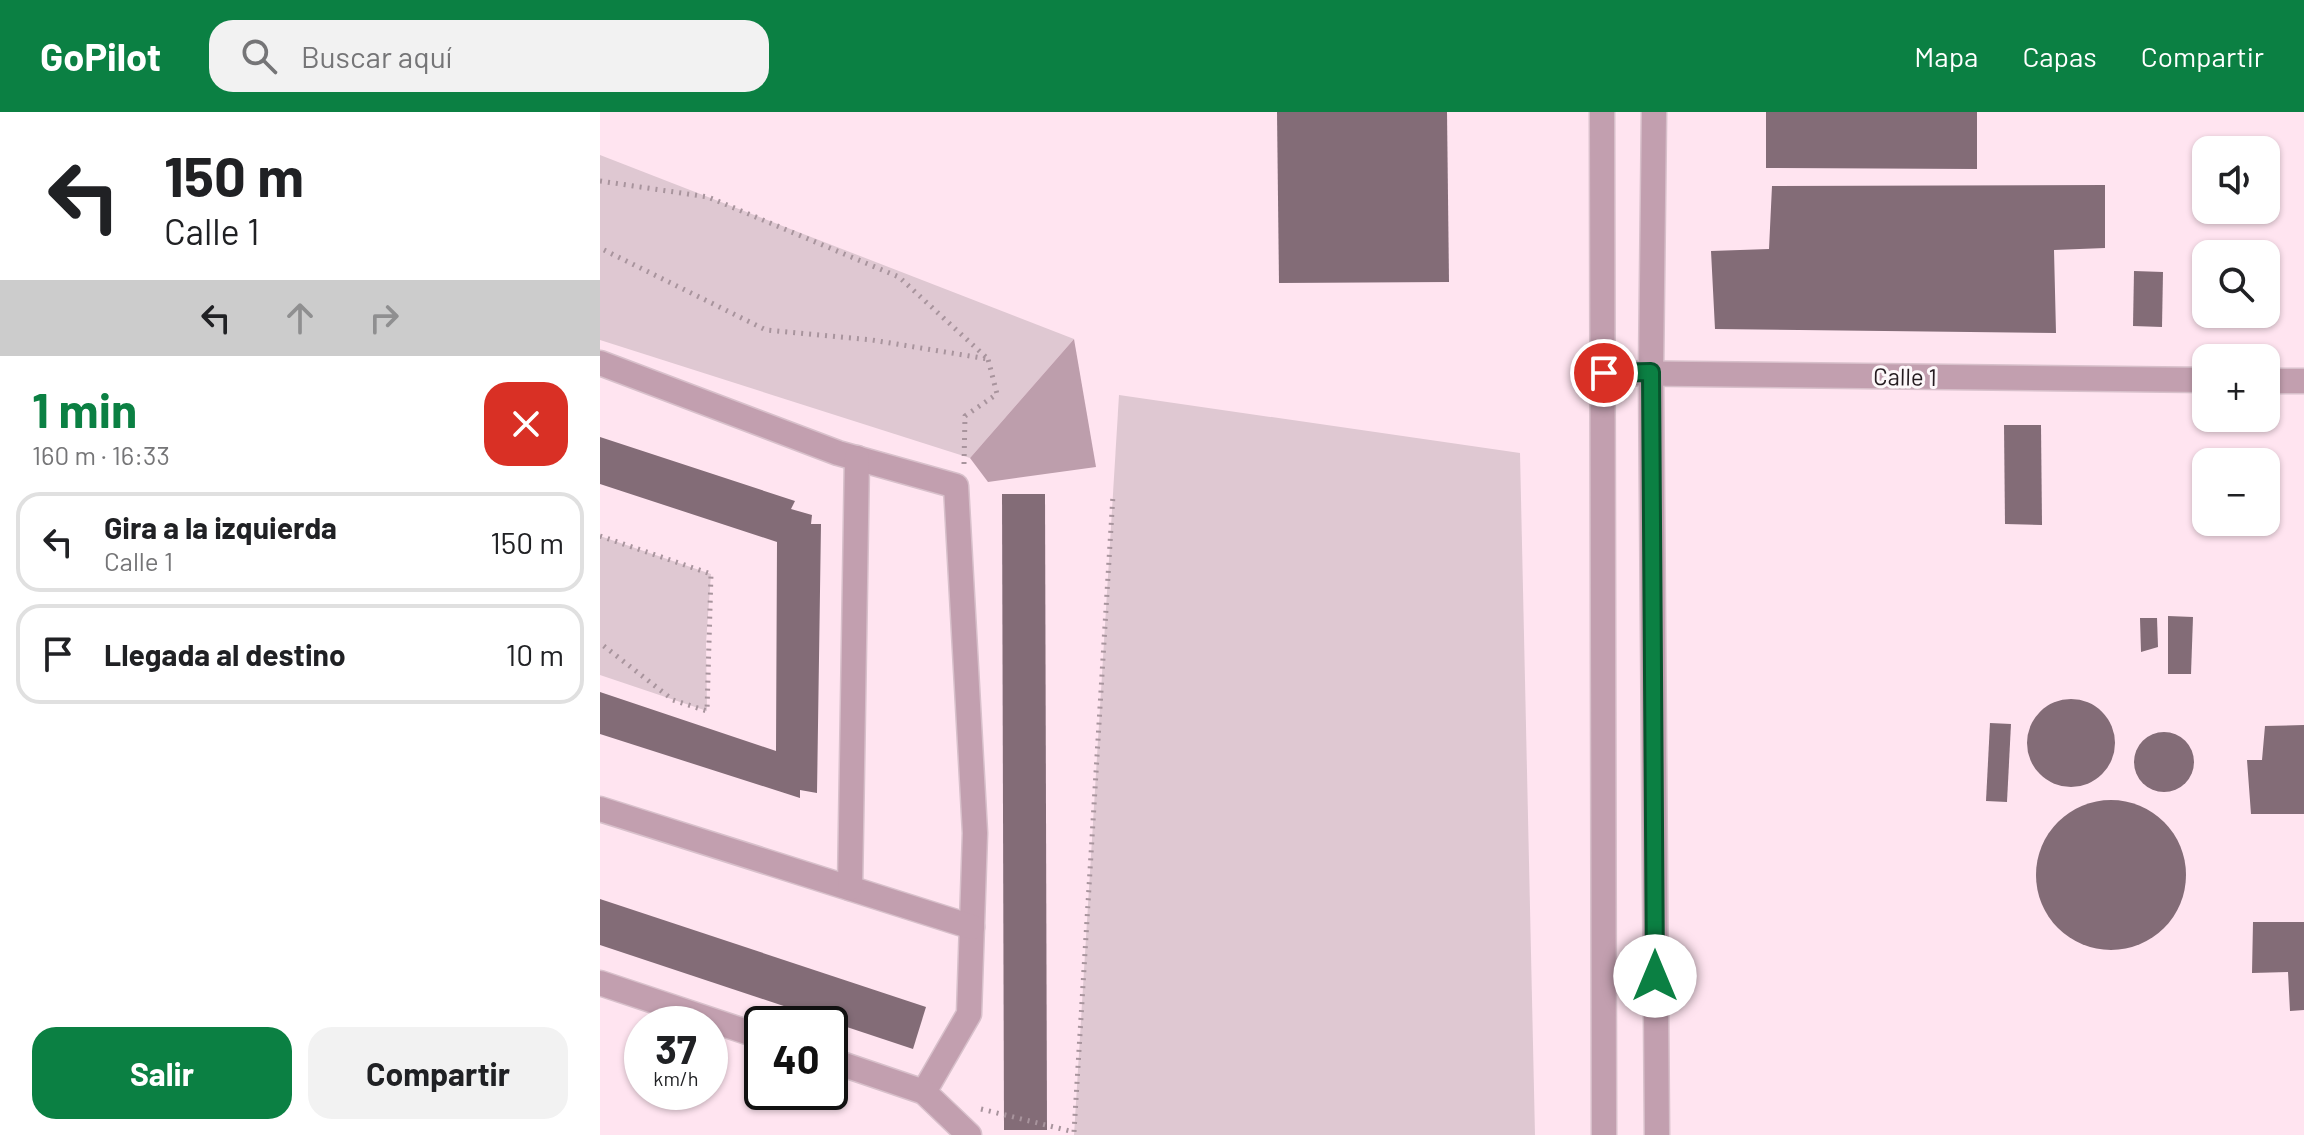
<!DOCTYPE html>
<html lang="es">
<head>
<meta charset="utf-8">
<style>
	body { margin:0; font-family:Barlow,sans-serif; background:#f2f2f2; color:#202124; height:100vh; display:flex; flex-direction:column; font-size:30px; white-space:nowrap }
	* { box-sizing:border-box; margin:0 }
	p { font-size:26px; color:#757577 }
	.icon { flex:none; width:44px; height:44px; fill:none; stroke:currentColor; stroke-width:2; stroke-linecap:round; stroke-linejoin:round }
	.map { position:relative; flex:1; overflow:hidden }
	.sheet { display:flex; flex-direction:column; background:#fff; width:600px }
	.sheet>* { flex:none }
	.top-card { background:#fff; color:#202124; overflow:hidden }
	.buttons { position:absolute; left:1592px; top:24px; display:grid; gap:16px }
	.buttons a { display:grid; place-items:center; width:88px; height:88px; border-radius:16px; background:#fff; box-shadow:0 2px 6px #0004; font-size:40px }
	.speed { position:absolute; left:24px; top:894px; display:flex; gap:16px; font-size:40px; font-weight:700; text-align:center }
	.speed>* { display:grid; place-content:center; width:104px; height:104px; border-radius:50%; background:#fff; box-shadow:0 2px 6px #0004; line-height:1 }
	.speed small { font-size:20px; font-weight:400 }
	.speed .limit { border:4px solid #111; border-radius:12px; background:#fff; color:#111 }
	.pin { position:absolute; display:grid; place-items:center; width:68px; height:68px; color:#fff; margin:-34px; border:4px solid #fff; border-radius:50%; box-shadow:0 2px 8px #0007 }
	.me { position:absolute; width:88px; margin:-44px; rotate:0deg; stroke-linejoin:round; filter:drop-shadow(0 0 6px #0008) }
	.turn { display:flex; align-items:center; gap:28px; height:168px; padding:0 32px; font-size:36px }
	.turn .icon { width:104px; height:104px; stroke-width:2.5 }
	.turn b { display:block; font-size:56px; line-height:68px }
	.lanes { display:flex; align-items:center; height:76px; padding:0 32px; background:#0003; justify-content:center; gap:40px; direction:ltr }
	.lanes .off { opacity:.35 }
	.round { display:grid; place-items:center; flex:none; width:84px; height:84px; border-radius:24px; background:#f2f2f2 }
	.headline { display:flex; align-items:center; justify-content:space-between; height:136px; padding:0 32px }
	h1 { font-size:48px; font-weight:700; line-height:60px; color:#0b8043 }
	.primary-button { display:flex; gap:16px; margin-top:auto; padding:16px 32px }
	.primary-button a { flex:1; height:92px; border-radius:24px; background:#0b8043; color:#fff; font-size:32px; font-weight:700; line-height:92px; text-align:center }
	.primary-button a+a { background:#f2f2f2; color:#202124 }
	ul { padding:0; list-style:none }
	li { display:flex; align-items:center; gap:24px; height:100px; margin:0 16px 12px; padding:0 16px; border:4px solid #e0e0e0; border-radius:24px }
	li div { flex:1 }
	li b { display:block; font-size:30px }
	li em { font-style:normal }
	header { display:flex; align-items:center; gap:48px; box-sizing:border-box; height:112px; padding:0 40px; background:#0b8043; color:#fff }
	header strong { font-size:38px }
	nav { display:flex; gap:44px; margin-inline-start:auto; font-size:28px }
	.search { width:560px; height:72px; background:#f2f2f2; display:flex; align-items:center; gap:20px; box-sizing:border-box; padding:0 28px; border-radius:24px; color:#757577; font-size:30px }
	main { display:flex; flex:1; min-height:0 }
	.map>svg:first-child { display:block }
	.green { fill:#dfc8d2 }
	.water { fill:#bd9eac }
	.building { fill:#836c77 }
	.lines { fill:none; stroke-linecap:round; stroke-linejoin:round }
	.minor-casing { stroke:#d8c0cb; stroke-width:27 }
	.path { stroke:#a8949d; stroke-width:5; stroke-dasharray:2 6; stroke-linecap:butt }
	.minor { stroke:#c29faf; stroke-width:24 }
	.route-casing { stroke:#07532c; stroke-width:20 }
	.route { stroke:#0b8043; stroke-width:14 }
	.labels { text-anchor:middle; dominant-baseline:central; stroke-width:6; stroke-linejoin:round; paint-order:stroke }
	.street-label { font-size:24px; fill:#251c20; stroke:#fdf8fa }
</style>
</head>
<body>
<header>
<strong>GoPilot</strong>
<div class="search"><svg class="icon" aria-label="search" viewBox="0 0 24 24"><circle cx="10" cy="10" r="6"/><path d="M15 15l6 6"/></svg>Buscar aquí</div>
<nav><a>Mapa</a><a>Capas</a><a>Compartir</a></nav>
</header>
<main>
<section class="sheet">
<div class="top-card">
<div class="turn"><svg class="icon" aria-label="left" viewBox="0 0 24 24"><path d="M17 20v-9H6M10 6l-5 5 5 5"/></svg><div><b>150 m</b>Calle 1</div></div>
<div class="lanes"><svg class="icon" aria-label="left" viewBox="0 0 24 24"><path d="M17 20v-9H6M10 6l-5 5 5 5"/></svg><svg class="icon off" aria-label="ahead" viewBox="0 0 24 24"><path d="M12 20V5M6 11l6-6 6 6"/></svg><svg class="icon off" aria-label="right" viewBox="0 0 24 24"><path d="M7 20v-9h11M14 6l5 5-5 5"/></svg></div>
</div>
<div class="headline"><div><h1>1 min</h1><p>160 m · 16:33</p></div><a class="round" style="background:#d93025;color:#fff"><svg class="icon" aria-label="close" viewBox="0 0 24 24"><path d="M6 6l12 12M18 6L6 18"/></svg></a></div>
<ul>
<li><svg class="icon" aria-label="left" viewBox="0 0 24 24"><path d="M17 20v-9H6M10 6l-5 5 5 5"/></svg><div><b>Gira a la izquierda</b><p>Calle 1</p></div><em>150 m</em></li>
<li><svg class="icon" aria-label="arrive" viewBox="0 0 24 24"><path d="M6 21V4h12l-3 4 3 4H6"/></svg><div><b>Llegada al destino</b></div><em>10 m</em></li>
</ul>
<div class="primary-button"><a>Salir</a><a>Compartir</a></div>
</section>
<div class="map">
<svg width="1704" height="1023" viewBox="0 0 1704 1023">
	<rect width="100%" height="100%" fill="#ffe4f0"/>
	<g class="green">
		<path d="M0 43 474 227 370 346 0 228Z"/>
		<path d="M519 283 920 341 935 1023H474Z"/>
		<path d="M0 424 111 462 106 531 107 599 0 563Z"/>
	</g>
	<path class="water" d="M474 227 496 355 388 370 370 346Z"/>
	<g class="building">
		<path d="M677 0H847L849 170 679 171Z"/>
		<path d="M1166 0H1377V57L1166 56Z"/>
		<path d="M1505 73V136L1454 138 1456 221 1115 217 1111 139 1169 137 1172 74Z"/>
		<path d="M1534 159 1563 160 1562 215 1533 214Z"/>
		<path d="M1404 313H1441L1442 413 1405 412Z"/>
		<path d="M0 325 195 389 191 397 212 403 211 412H221L217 681 200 678V686L0 622V580L176 639 177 430 0 372Z"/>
		<path d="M402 382H445L447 1018H404Z"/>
		<path d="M1568 504 1593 505 1591 562H1568Z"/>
		<path d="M1540 506H1557L1558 535 1541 540Z"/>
		<circle cx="1471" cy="631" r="44"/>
		<path d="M1390 611 1411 612 1407 690 1386 689Z"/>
		<path d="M1704 613V702H1651L1647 648H1662L1665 614Z"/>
		<circle cx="1564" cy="650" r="30"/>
		<circle cx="1511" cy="763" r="75"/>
		<path d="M0 787 326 895 313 937 0 833Z"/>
		<path d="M1653 810H1704V898L1690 899 1688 860 1652 861Z"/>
	</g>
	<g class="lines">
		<g class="minor-casing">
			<g id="minor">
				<path d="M1002 0 1004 1023"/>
				<path d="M1054 0 1051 260 1057 1023"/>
				<path d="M0 251 238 341 356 374 375 721 369 902 324 980"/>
				<path d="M1004 261 1606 268"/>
				<path d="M1666 269H1704"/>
				<path d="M0 697 372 815"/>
				<path d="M250 776 257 346"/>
				<path d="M0 871 162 925"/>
				<path d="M230 948 324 980 369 1023"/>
			</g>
		</g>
		<g class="path">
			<path d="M0 69 108 85 299 165 388 247 272 228 166 218 0 136"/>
			<path d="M364 352 365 304 397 282 388 247"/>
			<path d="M0 424 111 462 107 599 73 588 0 531"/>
			<path d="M381 997 474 1020 513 383"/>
		</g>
		<use href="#minor" class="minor"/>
	</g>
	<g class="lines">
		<g class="route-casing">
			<path id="route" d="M1004 261 1051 260 1055 864"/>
		</g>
		<use href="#route" class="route"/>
	</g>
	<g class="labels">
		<g class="street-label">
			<text transform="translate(1305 264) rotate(1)">Calle 1</text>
		</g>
	</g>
</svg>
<div class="buttons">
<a><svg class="icon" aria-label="sound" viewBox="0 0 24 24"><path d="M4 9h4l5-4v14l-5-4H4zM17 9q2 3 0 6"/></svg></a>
<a><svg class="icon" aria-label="search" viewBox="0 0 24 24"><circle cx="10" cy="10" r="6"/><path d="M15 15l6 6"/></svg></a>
<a>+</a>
<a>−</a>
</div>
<div class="speed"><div>37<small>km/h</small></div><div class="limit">40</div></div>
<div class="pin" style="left:1004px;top:261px;background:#d93025"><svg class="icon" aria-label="arrive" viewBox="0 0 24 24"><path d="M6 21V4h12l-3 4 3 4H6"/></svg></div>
<svg class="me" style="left:1055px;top:864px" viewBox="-20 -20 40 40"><circle r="19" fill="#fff"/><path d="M0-13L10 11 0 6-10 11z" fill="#0b8043"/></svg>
</div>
</main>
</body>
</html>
